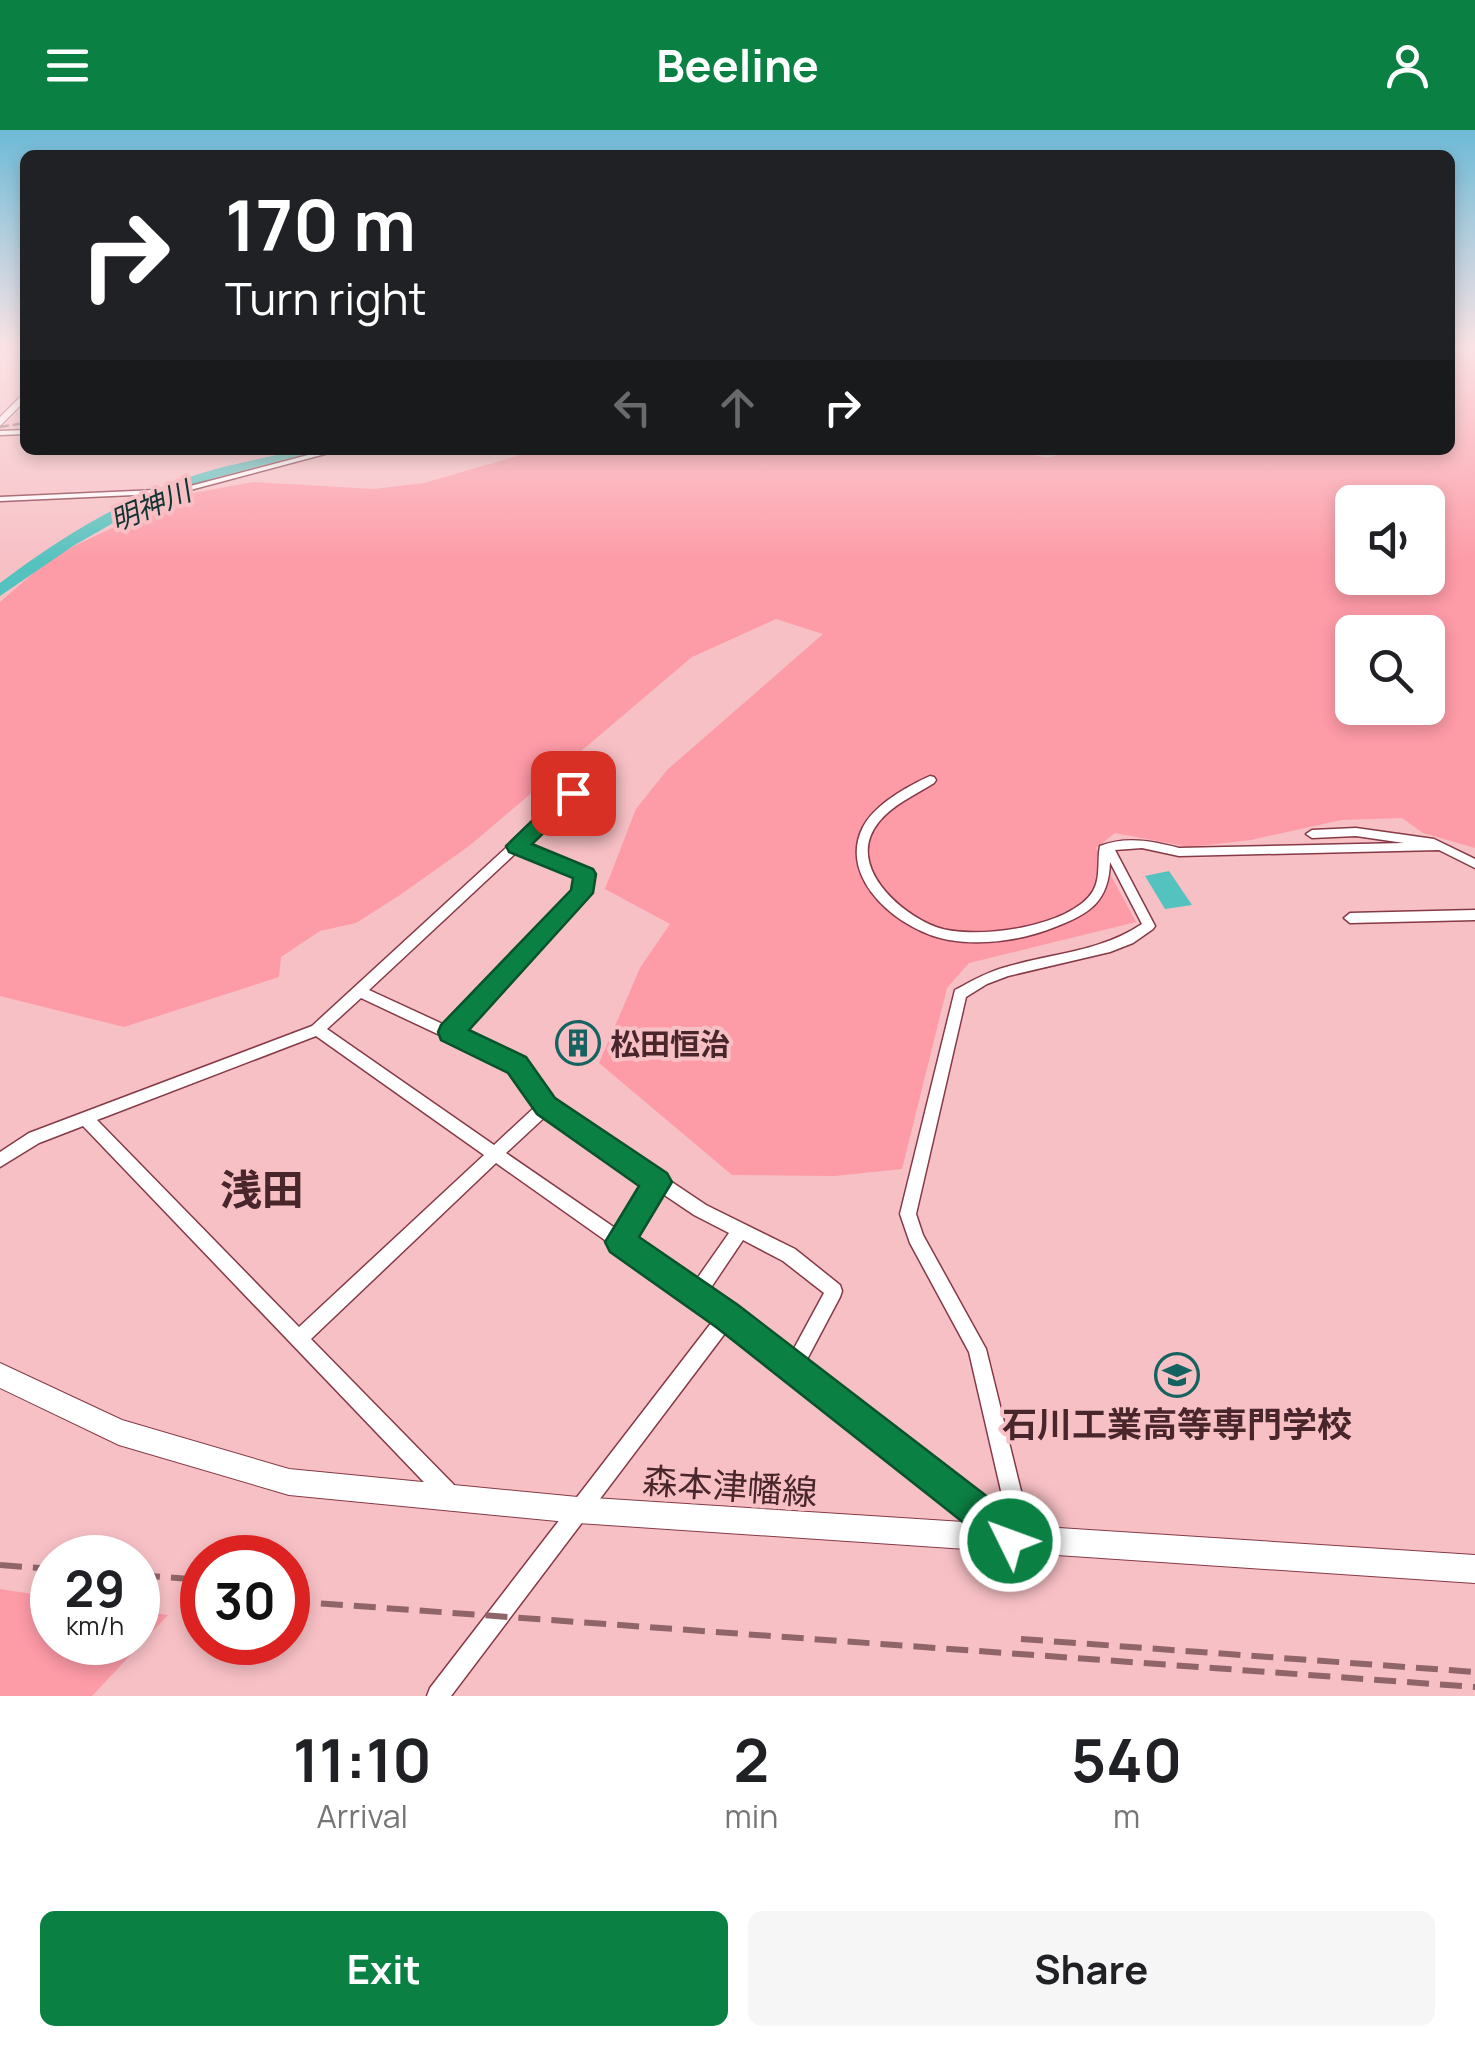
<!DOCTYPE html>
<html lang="en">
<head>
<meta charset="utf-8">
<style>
	body { margin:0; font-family:Manrope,"Noto Sans JP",sans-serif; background:#f6f6f6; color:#202124; height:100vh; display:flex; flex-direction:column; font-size:38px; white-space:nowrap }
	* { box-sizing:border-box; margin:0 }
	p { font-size:32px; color:#757577 }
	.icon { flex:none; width:55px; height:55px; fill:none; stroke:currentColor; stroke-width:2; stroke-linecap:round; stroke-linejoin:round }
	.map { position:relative; height:1566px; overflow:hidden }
	.sheet { display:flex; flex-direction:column; background:#fff; flex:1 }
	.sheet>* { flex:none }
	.top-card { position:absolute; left:20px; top:20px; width:1435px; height:305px; border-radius:15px; box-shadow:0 5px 15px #0003; background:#202124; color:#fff; overflow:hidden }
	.buttons { position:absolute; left:1335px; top:355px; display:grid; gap:20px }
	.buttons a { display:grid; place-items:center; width:110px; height:110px; border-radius:15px; background:#fff; box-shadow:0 5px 15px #0003; font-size:50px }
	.speed { position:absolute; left:30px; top:1405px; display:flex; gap:20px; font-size:50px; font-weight:700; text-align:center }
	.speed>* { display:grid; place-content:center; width:130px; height:130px; border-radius:50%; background:#fff; box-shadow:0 5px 15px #0003; line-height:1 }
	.speed small { font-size:25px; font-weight:400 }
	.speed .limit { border:15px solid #d22; background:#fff; color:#111 }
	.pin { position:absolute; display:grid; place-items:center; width:85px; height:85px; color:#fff; margin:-42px; border-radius:20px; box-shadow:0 5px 15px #0006 }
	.me { position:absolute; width:110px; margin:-55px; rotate:312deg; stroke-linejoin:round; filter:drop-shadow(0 0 8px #0008) }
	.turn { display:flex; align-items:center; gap:35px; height:210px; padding:0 40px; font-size:45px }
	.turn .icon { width:130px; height:130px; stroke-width:2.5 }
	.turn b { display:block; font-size:70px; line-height:85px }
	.lanes { display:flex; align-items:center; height:95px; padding:0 40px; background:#0003; justify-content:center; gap:50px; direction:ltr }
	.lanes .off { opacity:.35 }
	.eta { display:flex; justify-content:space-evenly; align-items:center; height:170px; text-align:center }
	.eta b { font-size:60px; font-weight:700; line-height:70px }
	.action { display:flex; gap:20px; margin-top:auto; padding:20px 40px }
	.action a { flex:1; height:115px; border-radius:15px; background:#0b8043; color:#fff; font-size:40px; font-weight:700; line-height:115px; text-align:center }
	.action a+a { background:#f6f6f6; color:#202124 }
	header { display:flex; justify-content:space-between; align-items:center; height:130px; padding:0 40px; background:#0b8043; color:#fff; font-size:45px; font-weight:700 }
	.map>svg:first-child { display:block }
	.green { fill:#fd9ba7; fill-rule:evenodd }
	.water { fill:#54c2be }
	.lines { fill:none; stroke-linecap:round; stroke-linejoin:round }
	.river { fill:#54c2be; fill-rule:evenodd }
	.street-casing { stroke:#863946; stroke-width:3 }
	.secondary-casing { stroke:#863946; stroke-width:2 }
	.street { fill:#fff; fill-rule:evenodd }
	.secondary { fill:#fff; fill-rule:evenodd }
	.rail-far1 { stroke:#90656a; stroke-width:2.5; stroke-dasharray:9 4; stroke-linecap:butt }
	.rail { stroke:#90656a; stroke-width:6; stroke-dasharray:22 11; stroke-linecap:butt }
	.wall { fill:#d17aa2 }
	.shaded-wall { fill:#aa6384 }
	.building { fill:#f38ebc; stroke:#aa6384; stroke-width:2.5 }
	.route { fill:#0b8043; stroke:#07532c; stroke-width:2.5 }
	.labels { text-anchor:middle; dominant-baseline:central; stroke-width:8; stroke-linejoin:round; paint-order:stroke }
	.far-water-label { font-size:28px; font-style:italic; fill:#113332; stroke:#f7c0c5 }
	.poi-label { font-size:30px; font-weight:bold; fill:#49262b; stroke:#f7c0c5; text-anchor:start }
	.near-poi-label { font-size:35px; font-weight:bold; fill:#49262b; stroke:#f7c0c5 }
	.near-street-label { font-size:35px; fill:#49262b; stroke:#f7c0c5 }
	.near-quarter-label { font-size:42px; font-weight:bold; fill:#49262b; stroke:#f7c0c5 }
</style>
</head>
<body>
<header><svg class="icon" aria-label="menu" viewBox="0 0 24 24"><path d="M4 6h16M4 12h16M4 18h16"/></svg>Beeline<svg class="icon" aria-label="person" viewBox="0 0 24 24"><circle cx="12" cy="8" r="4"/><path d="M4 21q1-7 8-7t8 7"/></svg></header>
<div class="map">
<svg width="1475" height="1566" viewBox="0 0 1475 1566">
	<rect width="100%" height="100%" fill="#f7c0c5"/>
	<g class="green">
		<path d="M1450 215H1475V718L1423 703 1402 688 1341 690 1251 710 1189 717 1115 703 1096 718 1136 792 969 833 947 858 902 1039 835 1046 732 1045 599 933 640 838 670 794 605 759 636 679 667 640 823 504 776 489 692 527 469 716 400 765 356 793 320 801 281 827 279 847 124 897 0 866V472L53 426 125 392 188 364 253 352 374 359 424 353 537 320H1012L1047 328 1073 320H1450ZM1352 372H1428V448H1352ZM1352 502H1428V578H1352Z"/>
		<path d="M0 1459 52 1467V1512H138V1480L168 1485 92 1566H0Z"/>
	</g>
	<path class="water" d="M1169 741 1192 775 1165 779 1145 746Z"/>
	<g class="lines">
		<path class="river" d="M299 320H321L214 348 148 373 73 416 0 466V453C57 410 119 371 187 348 223 335 262 329 299 320Z"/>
		<g class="street-casing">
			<g id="street">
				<path d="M0 215H8L0 218Z"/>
				<path d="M25 300V304L0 305V301Z"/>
				<path d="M327 320H340L179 363 0 371V367L179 359Z"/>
				<path d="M930 646 934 647 936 650 934 653C915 665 892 675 878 693 845 735 899 783 936 797 973 811 1072 797 1093 761 1101 748 1097 730 1100 716 1126 706 1152 711 1179 718L1404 713 1356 706 1312 708 1306 704 1312 700 1356 698 1434 709 1475 729V738L1439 720 1179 726 1142 718 1115 720 1155 796 1153 799 1133 813 1110 822 1008 846 987 854 966 867 916 1084 923 1105 986 1219 1022 1365 1019 1411 1016 1418 1009 1421 1002 1418 970 1387 729 1198 451 1566H427L430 1558 715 1188 496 1033 311 1209 456 1357 459 1364 456 1371 449 1374 442 1371 83 996 39 1013 0 1037V1022L29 1003 312 896 569 660H577L579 663 577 666 525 715 589 741 591 744 588 763 459 902 522 931 551 971 706 1075 795 1119 840 1155 842 1161 840 1167 804 1235 984 1373 1001 1389 1002 1365 969 1222 910 1113 900 1084 955 860C972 851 987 842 1006 837 1053 823 1100 822 1142 794L1110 732C1109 771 1090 784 1055 797 1023 810 983 816 949 810 902 802 836 750 863 697 875 674 908 656 930 646ZM518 721 579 746 576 761 447 896 369 860ZM361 868 512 939 537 975 494 1015 327 899ZM316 906 484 1025 299 1197 97 990ZM547 985 647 1053 618 1100 506 1023ZM660 1062 694 1085 729 1103 694 1153 630 1109ZM743 1110 783 1131 824 1163 791 1224 708 1162Z"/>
				<path d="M1475 780V790L1350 793 1344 788 1350 783Z"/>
			</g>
		</g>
		<g class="secondary-casing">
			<g id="secondary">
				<path d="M25 262V271L0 296V287Z"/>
				<path d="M0 1233 122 1290 289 1339 578 1367 1475 1425V1453L578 1393 289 1365 119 1315 0 1258Z"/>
			</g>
		</g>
		<use href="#street" class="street"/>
		<use href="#secondary" class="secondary"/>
		<path class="rail-far1" d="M0 297 25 293"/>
		<g class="rail">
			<path d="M0 1435 52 1439"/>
			<path d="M138 1445 202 1450"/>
			<path d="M288 1471 1475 1557"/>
			<path d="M1021 1509 1475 1542"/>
		</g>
	</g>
	<path class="wall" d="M591 907 573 925 564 920 562 909Z"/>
	<path class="shaded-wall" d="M589 896 591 907 573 925 571 914Z"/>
	<path class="building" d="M580 891 589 896 571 914 562 909Z"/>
	<linearGradient id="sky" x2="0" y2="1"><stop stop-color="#6dbad7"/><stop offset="0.5" stop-color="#fbe3e5"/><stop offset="1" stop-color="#fbe3e5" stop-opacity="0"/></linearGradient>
	<rect width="1475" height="434" fill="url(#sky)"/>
	<path class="route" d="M573 657 580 658V668L532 714 593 739 596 744 593 763 469 900 526 927 555 968 667 1043 672 1052 639 1107 738 1175 989 1368 1022 1399 1027 1411 1022 1424 1010 1429 997 1424 964 1393 716 1197 610 1122 605 1112 639 1056 537 984 508 943 441 910 438 902 441 895 571 760 573 748 509 722 506 716 566 658Z"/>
	<defs>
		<g id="building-ring" transform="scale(2.25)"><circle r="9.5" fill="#f7c0c5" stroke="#146361" stroke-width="1.5"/><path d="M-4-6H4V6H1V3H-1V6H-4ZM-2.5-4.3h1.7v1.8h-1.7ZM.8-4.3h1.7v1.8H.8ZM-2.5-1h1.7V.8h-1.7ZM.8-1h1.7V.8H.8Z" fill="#146361"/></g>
		<g id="school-ring" transform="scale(2.25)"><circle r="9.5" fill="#f7c0c5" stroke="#146361" stroke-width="1.5"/><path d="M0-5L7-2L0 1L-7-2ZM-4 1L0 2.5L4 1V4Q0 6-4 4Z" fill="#146361"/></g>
	</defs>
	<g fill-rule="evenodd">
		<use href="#building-ring" x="578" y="913"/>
		<use href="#school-ring" x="1177" y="1245"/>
	</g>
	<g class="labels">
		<g class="far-water-label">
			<text transform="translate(150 375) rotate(-23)">明神川</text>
		</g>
		<g class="poi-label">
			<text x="610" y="913">松田恒治</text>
		</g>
		<g class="near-poi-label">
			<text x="1177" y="1294">石川工業高等専門学校</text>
		</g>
		<g class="near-street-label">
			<text transform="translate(730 1356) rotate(4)">森本津幡線</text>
		</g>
		<g class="near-quarter-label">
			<text x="262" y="1059">浅田</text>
		</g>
	</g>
</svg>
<div class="buttons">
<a><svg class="icon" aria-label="sound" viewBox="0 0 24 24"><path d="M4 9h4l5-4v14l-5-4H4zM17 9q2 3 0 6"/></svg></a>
<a><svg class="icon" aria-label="search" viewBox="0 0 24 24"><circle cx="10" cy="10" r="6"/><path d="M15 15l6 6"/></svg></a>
</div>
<div class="speed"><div>29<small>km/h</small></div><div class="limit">30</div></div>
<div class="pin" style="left:573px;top:663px;background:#d93025"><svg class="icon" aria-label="arrive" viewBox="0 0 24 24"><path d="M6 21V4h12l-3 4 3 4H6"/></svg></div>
<svg class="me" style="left:1010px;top:1411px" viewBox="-20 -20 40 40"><circle r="17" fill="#0b8043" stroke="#fff" stroke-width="3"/><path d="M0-11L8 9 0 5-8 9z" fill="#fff"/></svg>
<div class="top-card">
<div class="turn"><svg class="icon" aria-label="right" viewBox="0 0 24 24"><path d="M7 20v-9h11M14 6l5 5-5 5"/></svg><div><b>170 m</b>Turn right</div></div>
<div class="lanes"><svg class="icon off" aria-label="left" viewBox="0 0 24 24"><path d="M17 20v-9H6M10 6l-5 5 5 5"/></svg><svg class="icon off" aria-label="ahead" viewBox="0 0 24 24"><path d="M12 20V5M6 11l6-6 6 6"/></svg><svg class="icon" aria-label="right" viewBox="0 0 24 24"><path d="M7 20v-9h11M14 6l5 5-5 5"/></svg></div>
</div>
</div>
<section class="sheet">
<div class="eta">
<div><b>11:10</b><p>Arrival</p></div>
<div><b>2</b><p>min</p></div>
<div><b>540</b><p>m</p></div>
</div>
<div class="action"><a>Exit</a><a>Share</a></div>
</section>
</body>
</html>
